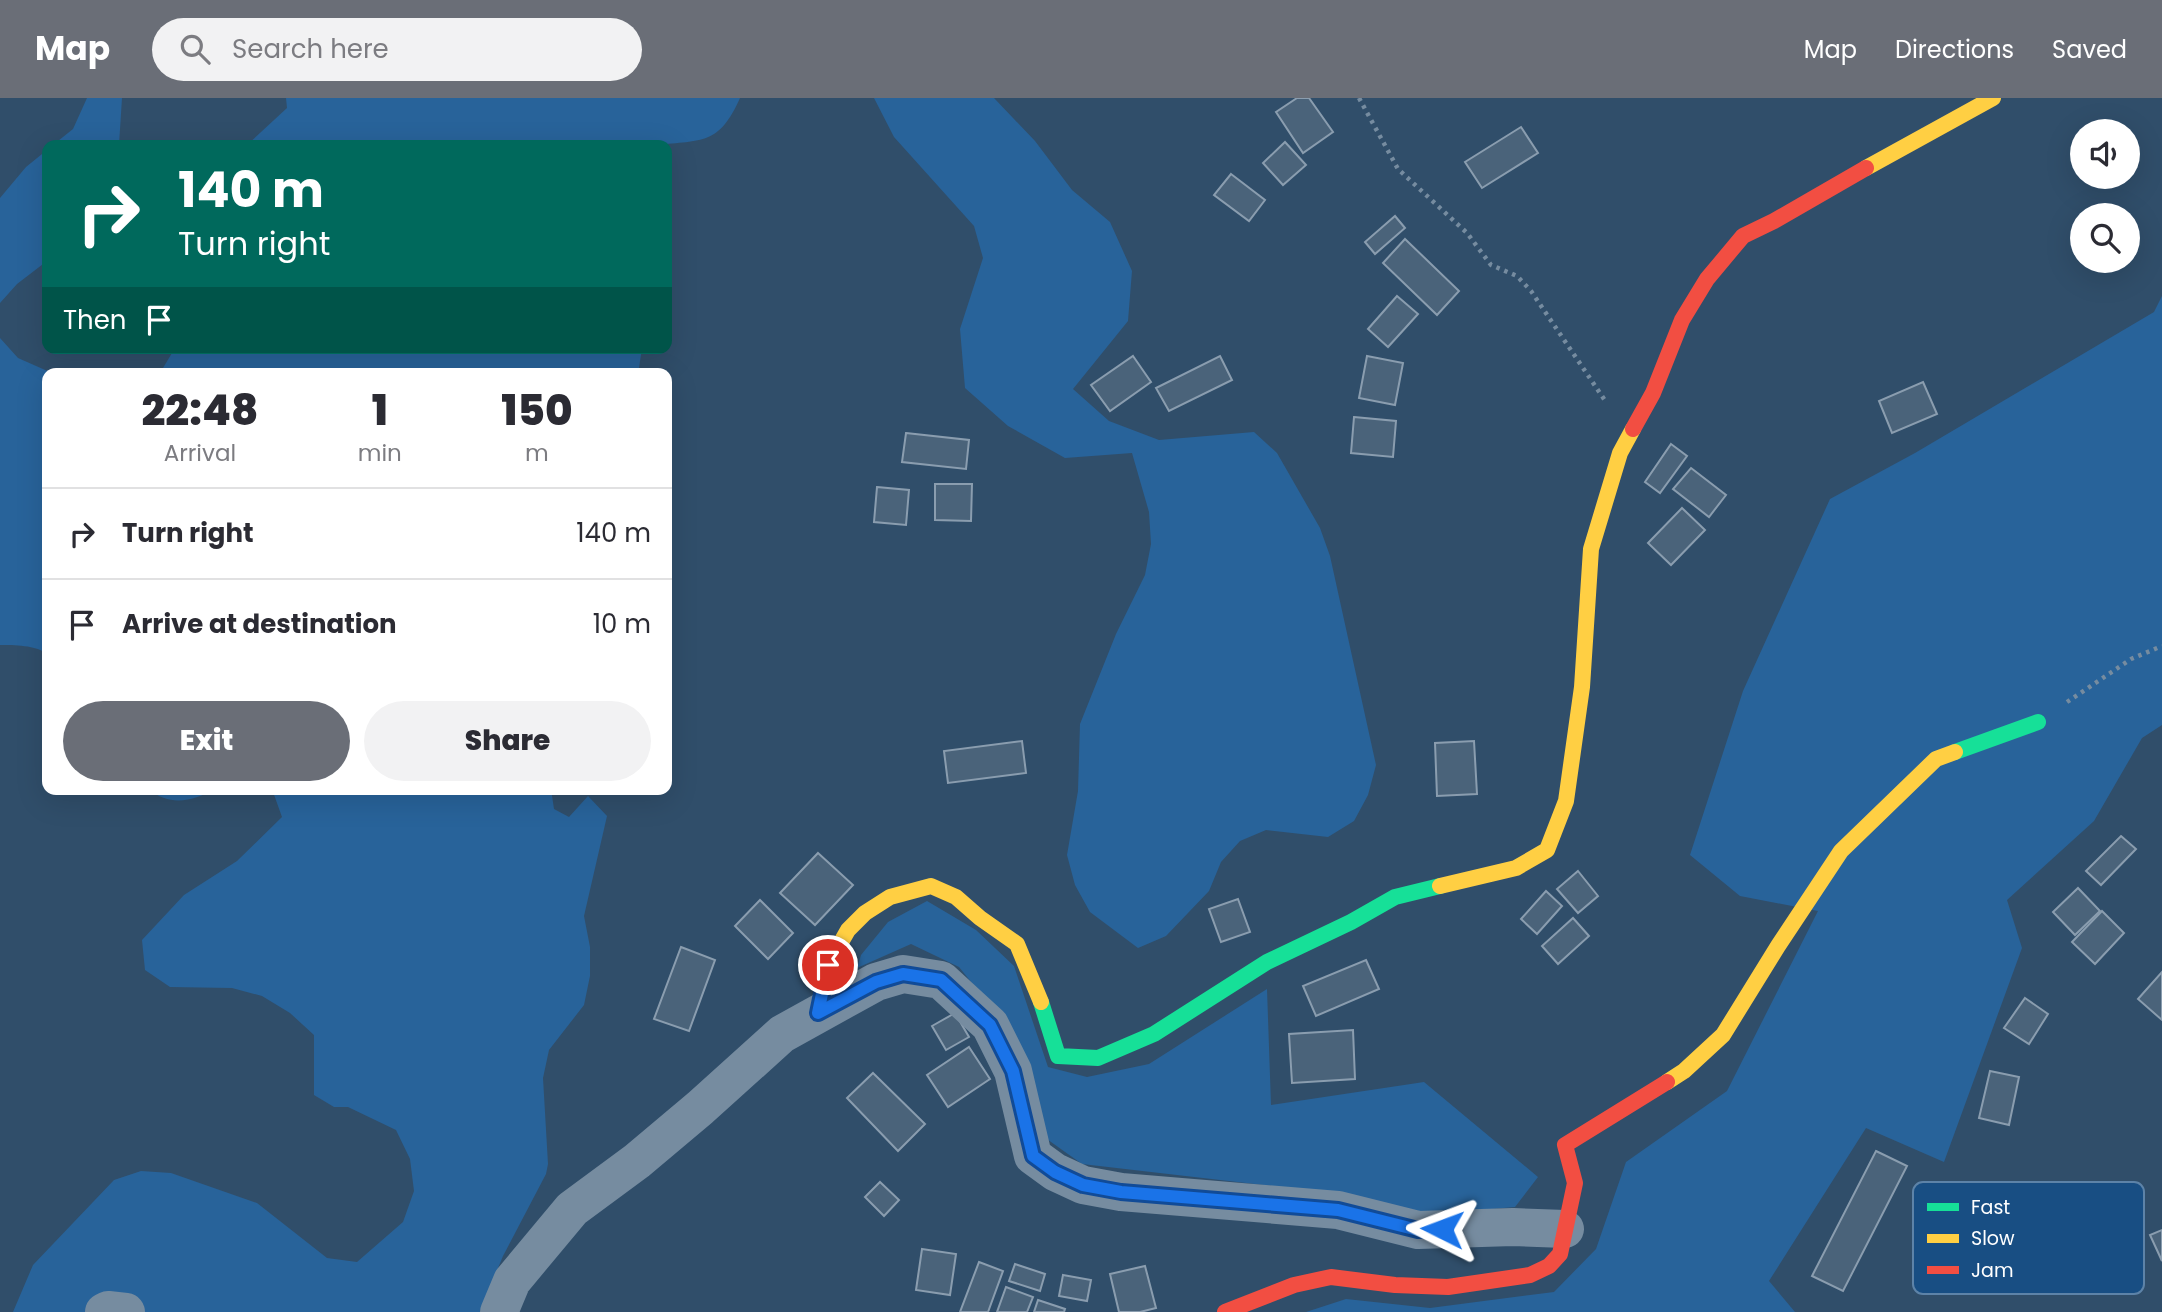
<!DOCTYPE html>
<html lang="en">
<head>
<meta charset="utf-8">
<style>
	body { margin:0; font-family:Poppins,sans-serif; background:#f2f2f3; color:#2b2b33; height:100vh; display:flex; flex-direction:column; font-size:26px; white-space:nowrap }
	* { box-sizing:border-box; margin:0 }
	p { font-size:23px; color:#7c7c81 }
	.icon { flex:none; width:38px; height:38px; fill:none; stroke:currentColor; stroke-width:2; stroke-linecap:round; stroke-linejoin:round }
	.map { position:relative; flex:1; overflow:hidden }
	.panel { position:absolute; left:42px; top:270px; width:630px; height:427px; display:flex; flex-direction:column; background:#fff; border-radius:14px; box-shadow:0 7px 28px #0002 }
	.panel>* { flex:none }
	.hud { position:absolute; left:42px; top:42px; width:630px; height:214px; border-radius:14px; box-shadow:0 7px 28px #0002; background:#00695c; color:#fff; overflow:hidden }
	.buttons { position:absolute; left:2070px; top:21px; display:grid; gap:14px }
	.buttons a { display:grid; place-items:center; width:70px; height:70px; border-radius:50%; background:#fff; box-shadow:0 7px 28px #0002; font-size:35px }
	.pin { position:absolute; display:grid; place-items:center; width:60px; height:60px; color:#fff; margin:-30px; border:4px solid #fff; border-radius:50%; box-shadow:0 2px 7px #0007 }
	.me { position:absolute; width:77px; margin:-38px; rotate:273deg; stroke-linejoin:round; filter:drop-shadow(0 0 5px #0008) }
	.turn { display:flex; align-items:center; gap:24px; height:147px; padding:0 21px; font-size:32px }
	.turn .icon { width:91px; height:91px; stroke-width:2.5 }
	.turn b { display:block; font-size:49px; line-height:60px }
	.then { display:flex; align-items:center; height:66px; padding:0 21px; background:#0003; gap:14px; font-size:26px }
	.eta { display:flex; justify-content:space-evenly; align-items:center; height:119px; text-align:center }
	.eta b { font-size:42px; font-weight:800; line-height:49px }
	.action { display:flex; gap:14px; margin-top:auto; padding:14px 21px }
	.action a { flex:1; height:80px; border-radius:42px; background:#6a6e77; color:#fff; font-size:28px; font-weight:800; line-height:80px; text-align:center }
	.action a+a { background:#f2f2f3; color:#2b2b33 }
	ul { padding:0; list-style:none }
	li { display:flex; align-items:center; gap:21px; height:91px; padding:0 21px; border-top:2px solid #e1e1e2 }
	li div { flex:1 }
	li b { display:block; font-size:26px }
	li em { font-style:normal }
	header { display:flex; align-items:center; gap:42px; box-sizing:border-box; height:98px; padding:0 35px; background:#6a6e77; color:#fff }
	header strong { font-size:33px }
	nav { display:flex; gap:38px; margin-inline-start:auto; font-size:24px }
	.search { width:490px; height:63px; background:#f2f2f3; display:flex; align-items:center; gap:18px; box-sizing:border-box; padding:0 24px; border-radius:38px; color:#7c7c81; font-size:26px }
	.map>svg:first-child { display:block }
	.green { fill:#28639a }
	.building { fill:#4a637a; stroke:#8a9daf; stroke-width:2 }
	.lines { fill:none; stroke-linecap:round; stroke-linejoin:round }
	.path { stroke:#768ca0; stroke-width:4.5; stroke-dasharray:3.5 5; stroke-linecap:butt }
	.street { stroke:#768ca0; stroke-width:38 }
	.fast { stroke:#16e098; stroke-width:16 }
	.slow { stroke:#ffcf43; stroke-width:16 }
	.jam { stroke:#f24e42; stroke-width:16 }
	.route-casing { stroke:#114b97; stroke-width:18 }
	.route { stroke:#1a73e8; stroke-width:12 }
	.key { fill:#184e83; stroke:#5d83a8; stroke-width:2 }
	.key-label { font-size:19px; fill:#fff }
</style>
</head>
<body>
<header>
<strong>Map</strong>
<div class="search"><svg class="icon" aria-label="search" viewBox="0 0 24 24"><circle cx="10" cy="10" r="6"/><path d="M15 15l6 6"/></svg>Search here</div>
<nav><a>Map</a><a>Directions</a><a>Saved</a></nav>
</header>
<div class="map">
<svg width="2162" height="1214" viewBox="0 0 2162 1214">
	<rect width="100%" height="100%" fill="#304e6a"/>
	<g class="green">
		<path d="M87 0H122L119 47H53L73 31Z"/>
		<path d="M286 0H740C719 47 703 42 656 47H247L287 10Z"/>
		<path d="M874 0H994L1035 43 1072 92 1110 124 1132 173 1128 223 1073 291 1109 323 1159 342 1254 334 1277 355 1320 430 1330 458 1376 667 1368 697 1354 723 1328 739 1266 732 1240 743 1221 764 1209 793 1166 838 1138 850 1090 814 1075 787 1067 757 1078 693 1080 626 1116 536 1145 477 1151 446 1149 414 1132 355 1065 360 1008 328 965 290 960 231 983 160 974 128 894 39Z"/>
		<path d="M47 52V163L17 186 0 205V100L26 69Z"/>
		<path d="M2162 198V627L2142 640 2094 723 2007 802 2022 850 1944 1064 1866 1030 1769 1183 1795 1214H1306L1346 1201 1430 1210 1554 1194 1596 1151 1626 1064 1727 993 1818 813 1740 798 1690 757 1743 593 1830 401 1915 355 2154 214Z"/>
		<path d="M0 240 18 260 52 275H47V556C36 547 14 547 0 547Z"/>
		<path d="M175 250H642L639 270 636 275H160Z"/>
		<path d="M148 691H217C193 702 172 710 148 691Z"/>
		<path d="M272 691H551L554 711 569 719 588 698 607 718 584 818 590 849V878L584 907 549 952 543 980 548 1066 546 1076 503 1158 480 1214H13L33 1167 114 1082 141 1073 171 1075 257 1105 327 1160 357 1164 403 1124 414 1093 410 1061 396 1032 348 1009H334L314 997V937L290 915 262 898 232 890 170 889 145 872 142 842 184 797 237 763 282 719Z"/>
		<path d="M927 803 976 832 1014 868 1048 969 1087 979 1149 966 1267 891 1271 1007 1424 984 1538 1079 1515 1109 1423 1117 1272 1088 1082 1066 1044 1039 1013 936 959 869 911 846 857 870 861 857 888 824Z"/>
	</g>
	<g class="building">
		<path d="M1297 0H1309L1333 34 1303 55 1276 14Z"/>
		<path d="M1521 29 1538 55 1482 90 1465 64Z"/>
		<path d="M1285 44 1306 67 1283 87 1263 65Z"/>
		<path d="M1231 76 1265 102 1249 123 1214 97Z"/>
		<path d="M1395 118 1405 130 1375 156 1365 144Z"/>
		<path d="M1405 141 1459 193 1437 217 1383 165Z"/>
		<path d="M1397 198 1418 216 1388 249 1368 231Z"/>
		<path d="M1133 258 1151 284 1110 313 1091 287Z"/>
		<path d="M1220 258 1232 282 1169 313 1156 290Z"/>
		<path d="M1367 258 1403 265 1395 307 1359 300Z"/>
		<path d="M1923 284 1937 316 1892 335 1879 303Z"/>
		<path d="M1354 319 1396 323 1393 359 1351 355Z"/>
		<path d="M906 335 969 342 966 371 902 364Z"/>
		<path d="M1671 346 1687 358 1660 395 1645 384Z"/>
		<path d="M1691 370 1726 397 1709 419 1673 391Z"/>
		<path d="M935 386H972L971 423 935 422Z"/>
		<path d="M877 389 909 392 906 427 874 424Z"/>
		<path d="M1682 410 1705 432 1671 467 1648 445Z"/>
		<path d="M1022 643 1026 675 948 685 944 653Z"/>
		<path d="M1474 643 1477 696 1437 698 1435 645Z"/>
		<path d="M2121 738 2136 751 2101 787 2086 773Z"/>
		<path d="M818 755 853 787 815 827 780 795Z"/>
		<path d="M1578 773 1598 798 1578 815 1557 791Z"/>
		<path d="M2078 790 2100 813 2075 837 2053 814Z"/>
		<path d="M1546 793 1562 808 1537 836 1521 821Z"/>
		<path d="M1238 801 1250 834 1221 844 1209 811Z"/>
		<path d="M760 802 793 835 768 861 735 828Z"/>
		<path d="M2102 813 2124 835 2095 866 2072 844Z"/>
		<path d="M1573 820 1589 838 1558 866 1542 848Z"/>
		<path d="M681 849 715 862 689 933 654 921Z"/>
		<path d="M1366 862 1379 891 1316 918 1303 888Z"/>
		<path d="M2162 874V922L2138 901Z"/>
		<path d="M2025 900 2048 916 2029 946 2004 930Z"/>
		<path d="M955 915 969 939 946 952 932 928Z"/>
		<path d="M1353 932 1355 981 1292 985 1289 936Z"/>
		<path d="M969 949 990 981 948 1009 927 977Z"/>
		<path d="M1990 973 2019 979 2009 1027 1979 1020Z"/>
		<path d="M873 975 925 1026 898 1053 847 1000Z"/>
		<path d="M1876 1053 1907 1068 1843 1193 1812 1178Z"/>
		<path d="M880 1084 899 1102 884 1118 865 1099Z"/>
		<path d="M2162 1132V1163L2150 1137Z"/>
		<path d="M922 1151 956 1156 950 1197 916 1192Z"/>
		<path d="M979 1164 1003 1173 988 1214H960Z"/>
		<path d="M1015 1166 1045 1176 1040 1193 1009 1183Z"/>
		<path d="M1145 1168 1156 1210 1140 1214H1119L1110 1176Z"/>
		<path d="M1063 1177 1091 1182 1087 1203 1059 1198Z"/>
		<path d="M1006 1189 1033 1199 1027 1214H997Z"/>
		<path d="M1038 1202 1065 1211 1064 1214H1034Z"/>
	</g>
	<g class="lines">
		<g class="path">
			<path d="M1359 0 1398 71 1467 135 1491 167 1517 178 1531 193 1606 304"/>
			<path d="M2067 604 2131 561 2162 548"/>
		</g>
		<g class="street">
			<path d="M104 1214 108 1212 126 1214"/>
			<path d="M499 1214 512 1183 572 1111 637 1063 700 1010 782 936 876 884 903 876 941 882 990 927 1013 973 1033 1058 1055 1074 1083 1087 1121 1094 1338 1112 1418 1132 1513 1129 1565 1131"/>
		</g>
		<g class="fast">
			<path d="M1955 654 2038 624"/>
			<path d="M1041 904 1058 958 1098 960 1154 936 1267 864 1351 824 1395 799 1440 788"/>
		</g>
		<g class="slow">
			<path d="M1866 70 1993 0"/>
			<path d="M1440 788 1516 770 1547 752 1566 703 1582 589 1591 451 1620 355 1633 331"/>
			<path d="M818 915 828 867 848 832 865 815 890 799 931 788 956 799 980 820 1017 846 1041 904"/>
			<path d="M1667 984 1684 973 1723 937 1778 848 1841 753 1936 661 1955 654"/>
		</g>
		<g class="jam">
			<path d="M1633 331 1653 295 1682 222 1707 181 1743 138 1774 123 1866 70"/>
			<path d="M1225 1214 1294 1187 1331 1179 1395 1187 1448 1189 1530 1177 1549 1168 1560 1156 1575 1085 1565 1047 1667 984"/>
		</g>
	</g>
	<g class="lines">
		<g class="route-casing">
			<path id="route" d="M828 867 818 915 876 884 903 876 941 882 990 927 1013 973 1033 1058 1055 1074 1083 1087 1121 1094 1338 1112 1418 1132 1442 1131"/>
		</g>
		<use href="#route" class="route"/>
	</g>
	<rect x="1913" y="1084" width="231" height="112" rx="10" class="key"/>
	<rect x="1927" y="1105" width="32" height="8" fill="#16e098"/>
	<rect x="1927" y="1136" width="32" height="9" fill="#ffcf43"/>
	<rect x="1927" y="1168" width="32" height="8" fill="#f24e42"/>
	<g class="key-label">
		<text x="1971" y="1116">Fast</text>
		<text x="1971" y="1147">Slow</text>
		<text x="1971" y="1179">Jam</text>
	</g>
</svg>
<div class="buttons">
<a><svg class="icon" aria-label="sound" viewBox="0 0 24 24"><path d="M4 9h4l5-4v14l-5-4H4zM17 9q2 3 0 6"/></svg></a>
<a><svg class="icon" aria-label="search" viewBox="0 0 24 24"><circle cx="10" cy="10" r="6"/><path d="M15 15l6 6"/></svg></a>
</div>
<div class="pin" style="left:828px;top:867px;background:#d93025"><svg class="icon" aria-label="arrive" viewBox="0 0 24 24"><path d="M6 21V4h12l-3 4 3 4H6"/></svg></div>
<svg class="me" style="left:1442px;top:1131px" viewBox="-20 -20 40 40"><path d="M0-17L14 15 0 8-14 15z" fill="#1a73e8" stroke="#fff" stroke-width="4"/></svg>
<div class="hud">
<div class="turn"><svg class="icon" aria-label="right" viewBox="0 0 24 24"><path d="M7 20v-9h11M14 6l5 5-5 5"/></svg><div><b>140 m</b>Turn right</div></div>
<div class="then">Then<svg class="icon" aria-label="arrive" viewBox="0 0 24 24"><path d="M6 21V4h12l-3 4 3 4H6"/></svg></div>
</div>
<section class="panel">
<div class="eta">
<div><b>22:48</b><p>Arrival</p></div>
<div><b>1</b><p>min</p></div>
<div><b>150</b><p>m</p></div>
</div>
<ul>
<li><svg class="icon" aria-label="right" viewBox="0 0 24 24"><path d="M7 20v-9h11M14 6l5 5-5 5"/></svg><div><b>Turn right</b></div><em>140 m</em></li>
<li><svg class="icon" aria-label="arrive" viewBox="0 0 24 24"><path d="M6 21V4h12l-3 4 3 4H6"/></svg><div><b>Arrive at destination</b></div><em>10 m</em></li>
</ul>
<div class="action"><a>Exit</a><a>Share</a></div>
</section>
</div>
</body>
</html>
